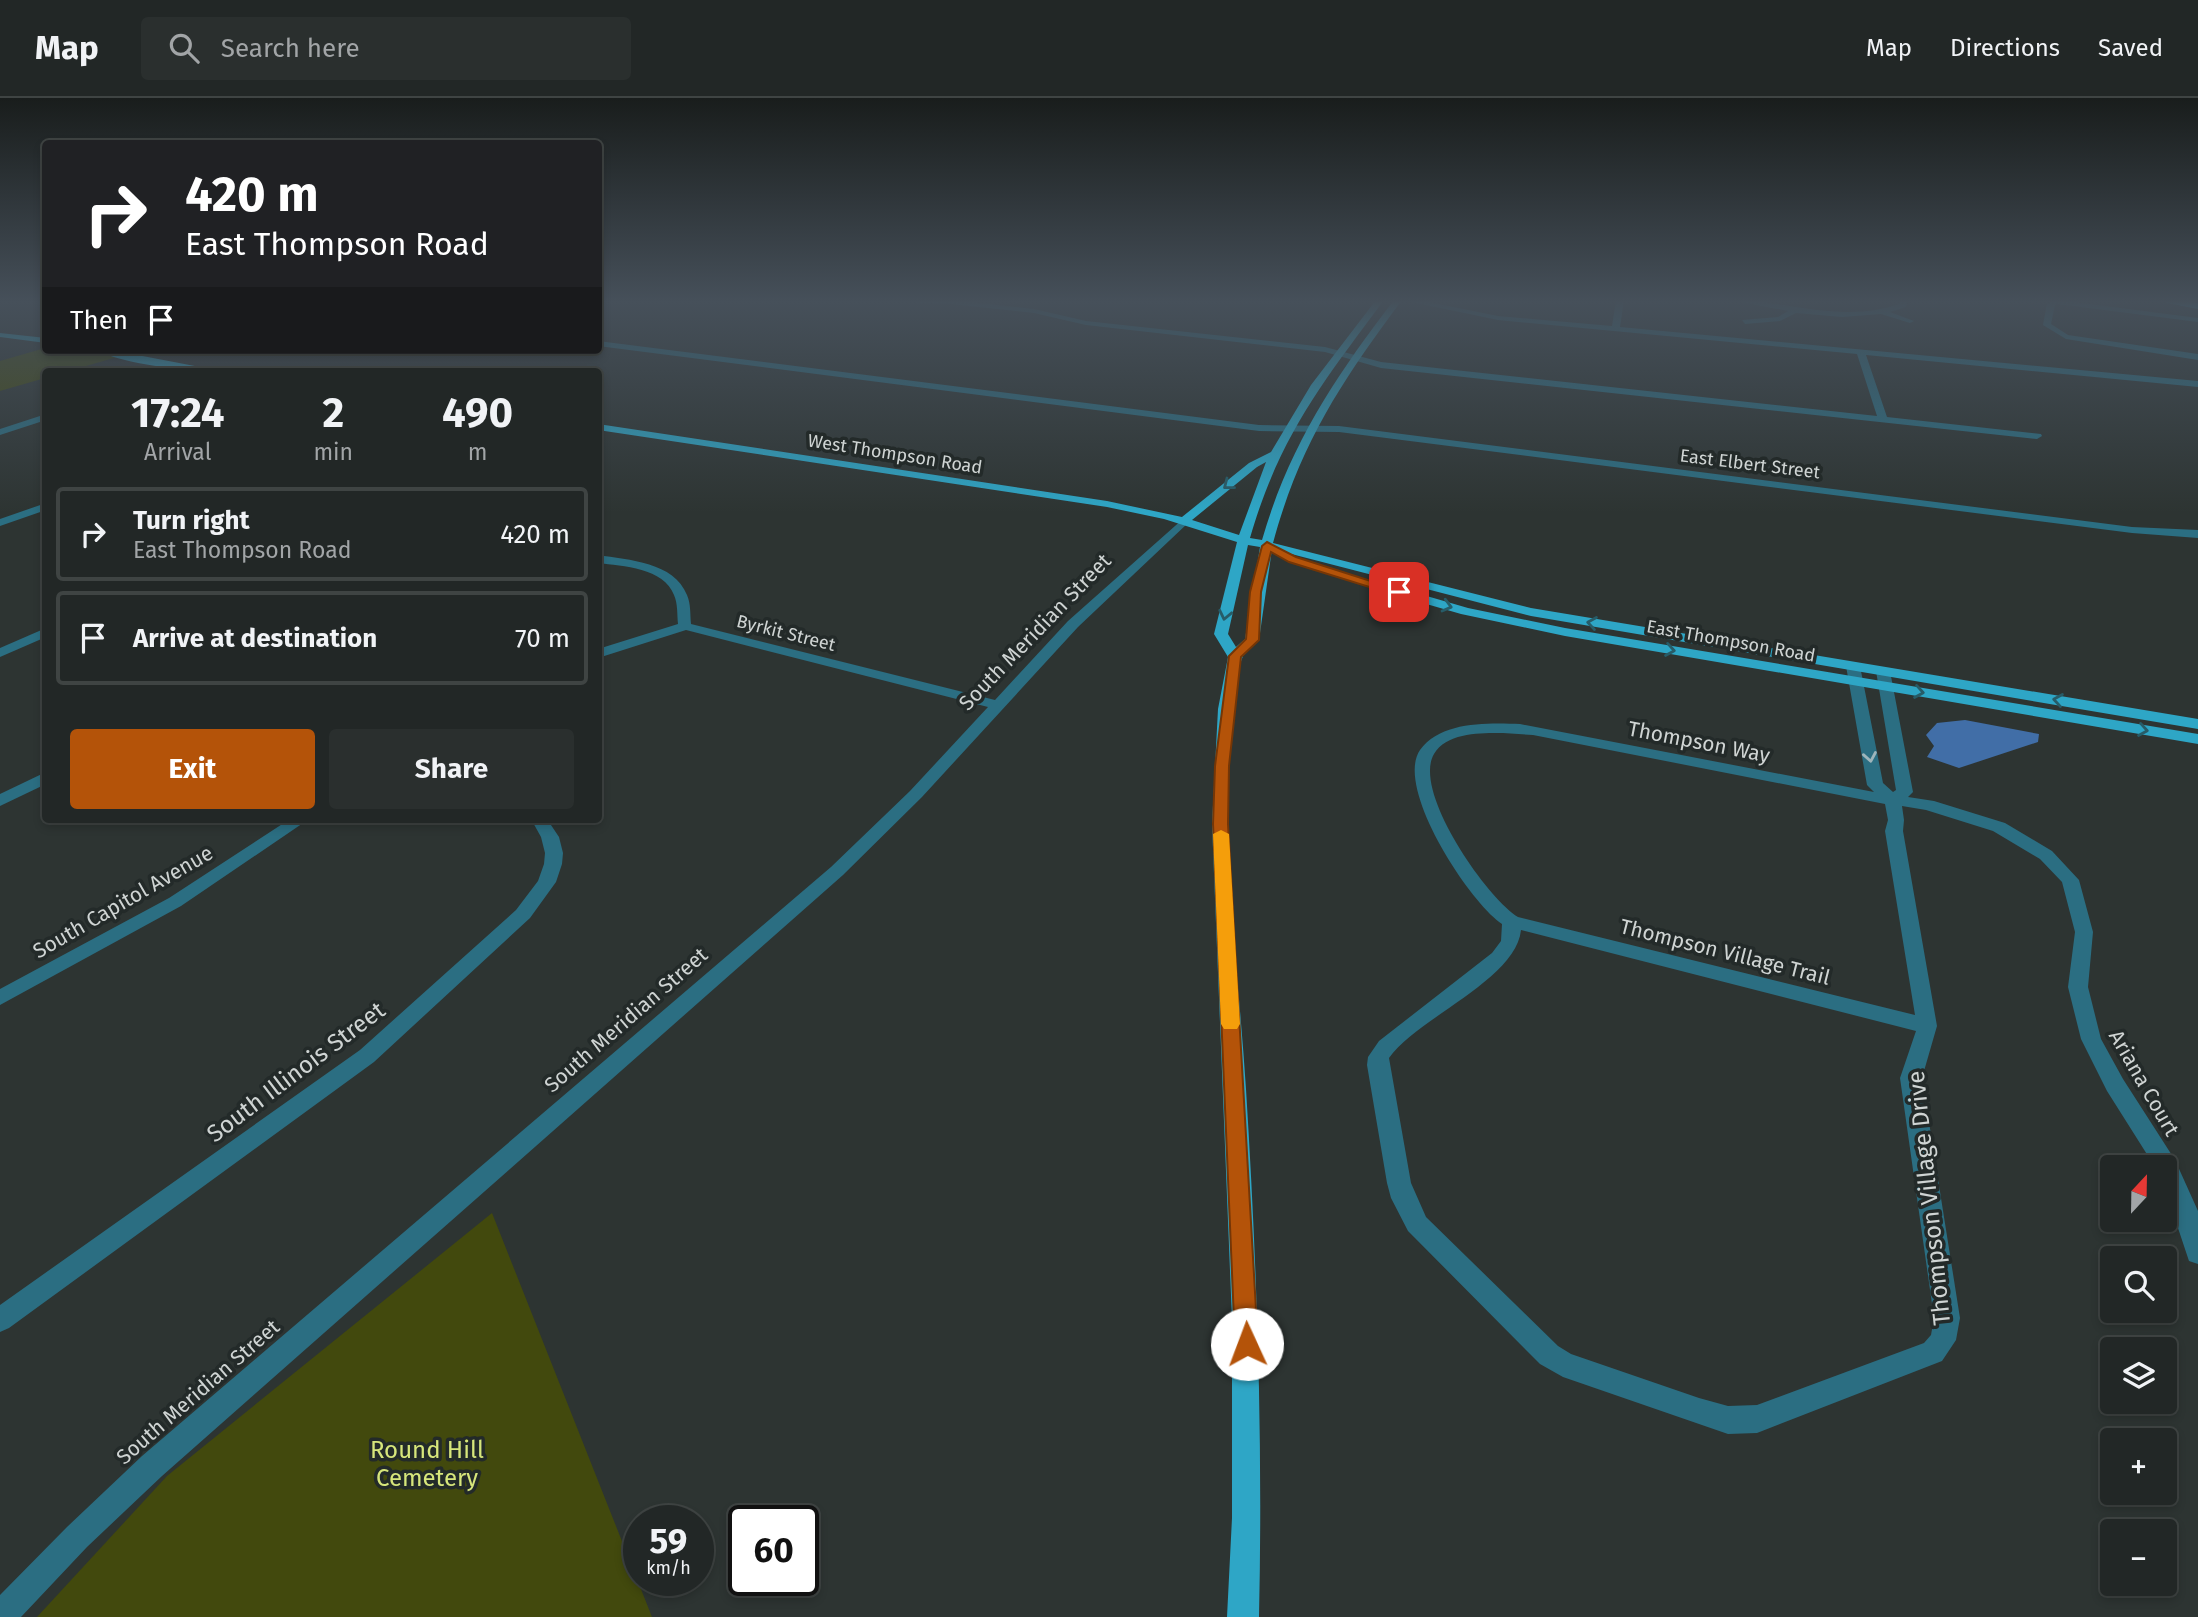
<!DOCTYPE html>
<html lang="en">
<head>
<meta charset="utf-8">
<style>
	body { margin:0; font-family:"Fira Sans",sans-serif; background:#2a2f2e; color:#f1f3f6; height:100vh; display:flex; flex-direction:column; font-size:26px; white-space:nowrap }
	* { box-sizing:border-box; margin:0 }
	p { font-size:23px; color:#a2a5a7 }
	.icon { flex:none; width:38px; height:38px; fill:none; stroke:currentColor; stroke-width:2; stroke-linecap:round; stroke-linejoin:round }
	.map { position:relative; flex:1; overflow:hidden }
	.panel { position:absolute; left:42px; top:270px; width:560px; height:455px; display:flex; flex-direction:column; background:#222726; border-radius:7px; box-shadow:0 4px 10px #0003,0 0 0 2px #3f4443 }
	.panel>* { flex:none }
	.guide { position:absolute; left:42px; top:42px; width:560px; height:214px; border-radius:7px; box-shadow:0 4px 10px #0003,0 0 0 2px #3f4443; background:#202124; color:#fff; overflow:hidden }
	.needle { width:46px; rotate:22deg }
	.controls { position:absolute; left:2100px; top:1057px; display:grid; gap:14px }
	.controls a { display:grid; place-items:center; width:77px; height:77px; border-radius:7px; background:#222726; box-shadow:0 4px 10px #0003,0 0 0 2px #3f4443; font-size:35px }
	.speed { position:absolute; left:623px; top:1407px; display:flex; gap:14px; font-size:35px; font-weight:700; text-align:center }
	.speed>* { display:grid; place-content:center; width:91px; height:91px; border-radius:50%; background:#222726; box-shadow:0 4px 10px #0003,0 0 0 2px #3f4443; line-height:1 }
	.speed small { font-size:18px; font-weight:400 }
	.speed .limit { border:4px solid #111; border-radius:10px; background:#fff; color:#111 }
	.pin { position:absolute; display:grid; place-items:center; width:60px; height:60px; color:#fff; margin:-30px; border-radius:14px; box-shadow:0 4px 10px #0006 }
	.me { position:absolute; width:77px; margin:-38px; rotate:358deg; stroke-linejoin:round; filter:drop-shadow(0 0 5px #0008) }
	.turn { display:flex; align-items:center; gap:24px; height:147px; padding:0 28px; font-size:32px }
	.turn .icon { width:91px; height:91px; stroke-width:2.5 }
	.turn b { display:block; font-size:49px; line-height:60px }
	.then { display:flex; align-items:center; height:66px; padding:0 28px; background:#0003; gap:14px; font-size:26px }
	.eta { display:flex; justify-content:space-evenly; align-items:center; height:119px; text-align:center }
	.eta b { font-size:42px; font-weight:700; line-height:49px }
	.primary-button { display:flex; gap:14px; margin-top:auto; padding:14px 28px }
	.primary-button a { flex:1; height:80px; border-radius:7px; background:#b45309; color:#fff; font-size:28px; font-weight:700; line-height:80px; text-align:center }
	.primary-button a+a { background:#2a2f2e; color:#f1f3f6 }
	ul { padding:0; list-style:none }
	li { display:flex; align-items:center; gap:21px; height:94px; margin:0 14px 10px; padding:0 14px; border:4px solid #3f4443; border-radius:7px }
	li div { flex:1 }
	li b { display:block; font-size:26px }
	li em { font-style:normal }
	header { display:flex; align-items:center; gap:42px; box-sizing:border-box; height:98px; padding:0 35px; background:#222726; border-bottom:2px solid #3f4443 }
	header strong { font-size:33px }
	nav { display:flex; gap:38px; margin-inline-start:auto; font-size:24px }
	.search { width:490px; height:63px; background:#2a2f2e; display:flex; align-items:center; gap:18px; box-sizing:border-box; padding:0 24px; border-radius:7px; color:#a2a5a7; font-size:26px }
	.map>svg:first-child { display:block }
	.green { fill:#42490d }
	.water { fill:#416ea7 }
	.lines { fill:none; stroke-linecap:round; stroke-linejoin:round }
	.minor { fill:#2b6e82; fill-rule:evenodd }
	.major { fill:#2ea6c6; fill-rule:evenodd }
	.highway { fill:#1bbce3; fill-rule:evenodd }
	.oneway { stroke:#275c68 }
	.oneway2 { stroke:#9eb5bb }
	.route { fill:#b45309; stroke:#753606; stroke-width:2 }
	.slow { fill:#f59e0b }
	.labels { text-anchor:middle; dominant-baseline:central; stroke-width:7; stroke-linejoin:round; paint-order:stroke }
	.far-street-label { font-size:18px; fill:#cfd4d3; stroke:#232a29 }
	.street-label { font-size:21px; fill:#cfd4d3; stroke:#232a29 }
	.near-street-label { font-size:24px; fill:#cfd4d3; stroke:#232a29 }
	.near-park-label { font-size:24px; fill:#d7e67b; stroke:#232a29 }
</style>
</head>
<body>
<header>
<strong>Map</strong>
<div class="search"><svg class="icon" aria-label="search" viewBox="0 0 24 24"><circle cx="10" cy="10" r="6"/><path d="M15 15l6 6"/></svg>Search here</div>
<nav><a>Map</a><a>Directions</a><a>Saved</a></nav>
</header>
<div class="map">
<svg width="2198" height="1519" viewBox="0 0 2198 1519">
	<rect width="100%" height="100%" fill="#2d3432"/>
	<g class="green">
		<path d="M45 250 78 252 117 259 69 273H46L45 280 0 293V263Z"/>
		<path d="M492 1115 652 1519H37L167 1378Z"/>
	</g>
	<path class="water" d="M1965 622 2039 636 2038 644 1959 670 1927 659 1934 648 1926 637 1937 625Z"/>
	<g class="lines">
		<g class="minor">
			<path d="M869 202H954L1034 211 1086 223 1325 249 1381 264 1877 318 1857 256 1498 222 1402 202H1418L1498 218 1612 228 1616 202H1624L1620 229 2198 283V289L1866 257 1887 319 2041 336 2042 338 2037 341 1381 270 1325 254 1086 227 1034 215 951 206Z"/>
			<path d="M1730 202C1788 202 1842 226 1899 206L1900 202H1908L1906 209 1890 214 1914 223 1910 225 1881 216 1842 219 1796 215 1780 223 1745 226 1742 222 1778 219 1788 213Z"/>
			<path d="M2059 202 2198 220V224L2057 206 2055 207 2051 226 2068 237 2198 256V262L2066 241 2043 227 2047 205Z"/>
			<path d="M598 243 1259 327 1339 328 2132 429 2198 432V440L2132 435 1339 334 1259 333 598 248Z"/>
			<path d="M46 316V322L0 337V331Z"/>
			<path d="M46 405V412L0 428V421Z"/>
			<path d="M1184 420 1190 423 1188 425 1078 529 922 699 843 777 162 1378 87 1449 21 1519H0V1497L67 1429 142 1358 831 769 910 693 988 609 686 532 598 560V551L678 526C677 517 678 506 674 497 664 470 623 468 598 465V457C629 462 674 464 687 497 691 506 690 516 691 526L995 602 1068 523Z"/>
			<path d="M46 530V539L0 559V550Z"/>
			<path d="M1853 564 1860 568 1883 685 1893 694 1896 692 1876 573 1883 569 1890 573 1913 694 1908 699 1934 703 2005 725 2052 753 2079 782 2093 834 2088 889 2101 941 2123 981 2175 1062 2198 1113V1166L2189 1163 2165 1091V1069H2155L2107 993 2081 941 2068 889 2075 834 2062 784 2040 761 1993 733 1926 712 1902 708 1904 722 1903 733 1937 928 1922 980 1960 1220 1956 1242 1942 1263 1757 1335 1728 1336 1563 1279 1540 1266 1408 1133 1391 1100 1387 1085 1367 967 1368 959 1379 943 1492 855 1501 843 1502 826C1470 805 1394 690 1420 652 1441 623 1488 625 1520 626L1874 694 1867 687 1846 568ZM1503 635 1533 637 1885 706 1888 722 1885 733 1915 917 1518 819C1486 799 1412 693 1434 656 1447 634 1482 635 1503 635ZM1521 832 1916 933 1900 980 1934 1220 1931 1237 1924 1245 1757 1307 1728 1308 1699 1300 1571 1256 1558 1248 1426 1119 1411 1085 1389 960C1417 920 1516 882 1521 832Z"/>
			<path d="M46 674V686L0 708V696Z"/>
			<path d="M290 721H309L181 808 0 907V891L169 800Z"/>
			<path d="M531 721H547L559 739 563 755 562 766 556 784 530 820 374 964 9 1230 0 1234V1207L360 952 516 812 538 783 544 766 545 755 541 739Z"/>
		</g>
		<g class="major">
			<path d="M1376 202H1384C1323 284 1279 339 1250 440L1262 442C1289 348 1335 279 1394 202H1402C1342 283 1300 345 1273 445L1531 510 2198 621V631L1531 518 1272 451 1259 542 1243 558 1239 569C1215 707 1237 852 1246 991 1257 1167 1263 1342 1259 1519H1227L1232 1420V1222L1212 726 1218 611 1228 559 1214 536 1237 444 1164 421 1107 409 598 332V326L1107 403 1182 419 1249 365 1271 354 1311 287ZM1266 364 1239 437 1192 422 1257 369ZM1248 447 1260 449 1245 541 1236 549 1228 536Z"/>
			<path d="M0 235 46 240V245L0 239Z"/>
			<path d="M97 252H111L221 273C190 273 123 267 97 252Z"/>
			<path d="M1375 483 1468 510 1565 530 2198 636V646L1565 538 1461 516 1371 490V484Z"/>
		</g>
		<path class="highway" d="M2162 202 2198 205V211L2167 205Z"/>
	</g>
	<defs><path id="oneway-chevron" d="M-2-3.5L2.5 0L-2 3.5" fill="none" stroke-width="1.6" stroke-linecap="round" stroke-linejoin="round" transform="scale(1.75)"/></defs>
	<g class="oneway">
		<use href="#oneway-chevron" transform="translate(1228 387) rotate(142)"/>
		<use href="#oneway-chevron" transform="translate(1447 508) rotate(15)"/>
		<use href="#oneway-chevron" transform="translate(1225 517) rotate(102)"/>
		<use href="#oneway-chevron" transform="translate(1592 525) rotate(-171)"/>
		<use href="#oneway-chevron" transform="translate(1670 552) rotate(10)"/>
		<use href="#oneway-chevron" transform="translate(1919 594) rotate(10)"/>
		<use href="#oneway-chevron" transform="translate(2058 602) rotate(-171)"/>
		<use href="#oneway-chevron" transform="translate(2143 632) rotate(10)"/>
	</g>
	<use class="oneway2" href="#oneway-chevron" transform="translate(1870 659) rotate(80)"/>
	<linearGradient id="sky" x2="0" y2="1"><stop stop-color="#191d1c"/><stop offset="0.49" stop-color="#46505a"/><stop offset="1" stop-color="#46505a" stop-opacity="0"/></linearGradient>
	<rect width="2198" height="415" fill="url(#sky)"/>
	<path class="route" d="M1267 444 1296 459 1405 494 1395 497 1289 464 1271 454 1261 494 1259 542 1241 559 1229 668 1228 726 1258 1246 1255 1254 1247 1257 1238 1254 1235 1246 1213 726 1215 668 1229 558 1246 541 1250 494 1262 448Z"/>
	<path class="slow" d="M1221 732 1229 736 1240 926 1237 931H1224L1221 926 1213 736Z"/>
	<g class="labels">
		<g class="far-street-label">
			<text transform="translate(895 356) rotate(9)">West Thompson Road</text>
			<text transform="translate(1750 366) rotate(7)">East Elbert Street</text>
			<text transform="translate(786 535) rotate(14)">Byrkit Street</text>
			<text transform="translate(1731 543) rotate(10)">East Thompson Road</text>
		</g>
		<g class="street-label">
			<text transform="translate(1035 534) rotate(-46)">South Meridian Street</text>
			<text transform="translate(1699 644) rotate(11)">Thompson Way</text>
			<text transform="translate(123 804) rotate(-30)">South Capitol Avenue</text>
			<text transform="translate(1725 854) rotate(14)">Thompson Village Trail</text>
			<text transform="translate(626 922) rotate(-41)">South Meridian Street</text>
			<text transform="translate(2144 985) rotate(60)">Ariana Court</text>
			<text transform="translate(198 1294) rotate(-41)">South Meridian Street</text>
		</g>
		<g class="near-street-label">
			<text transform="translate(296 974) rotate(-37)">South Illinois Street</text>
			<text transform="translate(1929 1100) rotate(-96)">Thompson Village Drive</text>
		</g>
		<g class="near-park-label">
			<text x="427" y="1352">Round Hill<tspan x="427" dy="28">Cemetery</tspan></text>
		</g>
	</g>
</svg>
<div class="controls">
<a><svg class="needle" viewBox="-14 -14 28 28"><path d="M0-13l5 13h-10z" fill="#e53935"/><path d="M0 13l5-13h-10z" fill="#a2a5a7"/></svg></a>
<a><svg class="icon" aria-label="search" viewBox="0 0 24 24"><circle cx="10" cy="10" r="6"/><path d="M15 15l6 6"/></svg></a>
<a><svg class="icon" aria-label="layers" viewBox="0 0 24 24"><path d="M12 4l9 5-9 5-9-5zM3 14l9 5 9-5"/></svg></a>
<a>+</a>
<a>−</a>
</div>
<div class="speed"><div>59<small>km/h</small></div><div class="limit">60</div></div>
<div class="pin" style="left:1399px;top:494px;background:#d93025"><svg class="icon" aria-label="arrive" viewBox="0 0 24 24"><path d="M6 21V4h12l-3 4 3 4H6"/></svg></div>
<svg class="me" style="left:1247px;top:1246px" viewBox="-20 -20 40 40"><circle r="19" fill="#fff"/><path d="M0-13L10 11 0 6-10 11z" fill="#b45309"/></svg>
<div class="guide">
<div class="turn"><svg class="icon" aria-label="right" viewBox="0 0 24 24"><path d="M7 20v-9h11M14 6l5 5-5 5"/></svg><div><b>420 m</b>East Thompson Road</div></div>
<div class="then">Then<svg class="icon" aria-label="arrive" viewBox="0 0 24 24"><path d="M6 21V4h12l-3 4 3 4H6"/></svg></div>
</div>
<section class="panel">
<div class="eta">
<div><b>17:24</b><p>Arrival</p></div>
<div><b>2</b><p>min</p></div>
<div><b>490</b><p>m</p></div>
</div>
<ul>
<li><svg class="icon" aria-label="right" viewBox="0 0 24 24"><path d="M7 20v-9h11M14 6l5 5-5 5"/></svg><div><b>Turn right</b><p>East Thompson Road</p></div><em>420 m</em></li>
<li><svg class="icon" aria-label="arrive" viewBox="0 0 24 24"><path d="M6 21V4h12l-3 4 3 4H6"/></svg><div><b>Arrive at destination</b></div><em>70 m</em></li>
</ul>
<div class="primary-button"><a>Exit</a><a>Share</a></div>
</section>
</div>
</body>
</html>
